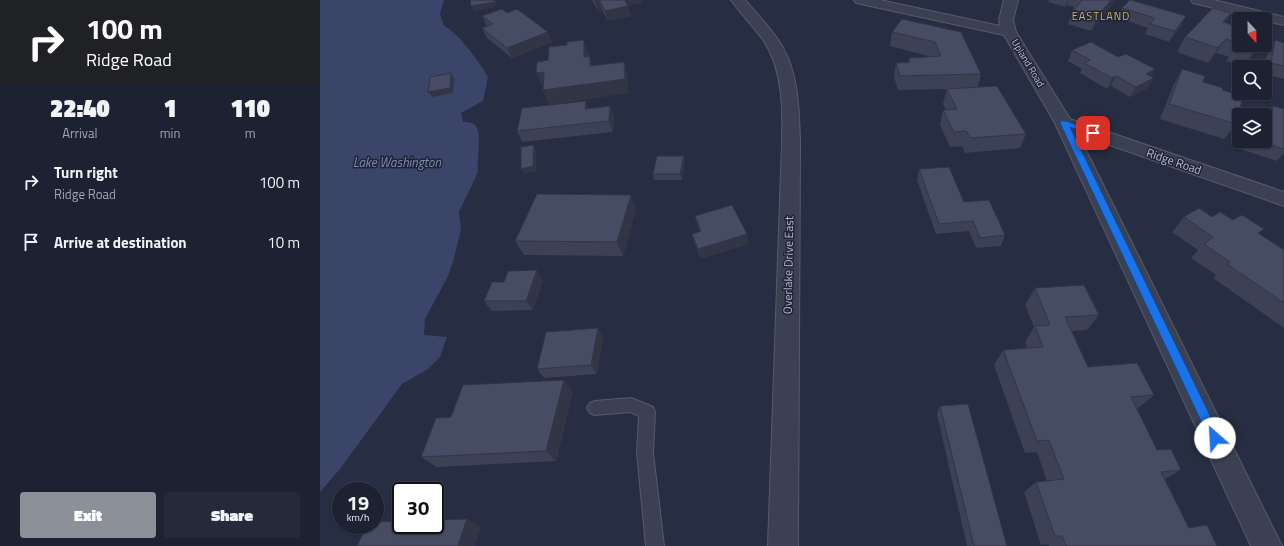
<!DOCTYPE html>
<html lang="en">
<head>
<meta charset="utf-8">
<style>
	body { margin:0; font-family:"Titillium Web",sans-serif; background:#252a3a; color:#f1f3f6; height:100vh; display:flex; flex-direction:column; font-size:15px; white-space:nowrap }
	* { box-sizing:border-box; margin:0 }
	p { font-size:13px; color:#a0a4ac }
	.icon { flex:none; width:22px; height:22px; fill:none; stroke:currentColor; stroke-width:2; stroke-linecap:round; stroke-linejoin:round }
	.map { position:relative; flex:1; overflow:hidden }
	.panel { display:flex; flex-direction:column; background:#1d2232; width:320px }
	.panel>* { flex:none }
	.hud { background:#202124; color:#fff; overflow:hidden }
	.needle { width:26px; rotate:158deg }
	.buttons { position:absolute; left:912px; top:12px; display:grid; gap:8px }
	.buttons a { display:grid; place-items:center; width:40px; height:40px; border-radius:4px; background:#1d2232; box-shadow:0 1px 3px #0004,0 0 0 1px #3b3f4d; font-size:20px }
	.speed { position:absolute; left:12px; top:482px; display:flex; gap:8px; font-size:20px; font-weight:700; text-align:center }
	.speed>* { display:grid; place-content:center; width:52px; height:52px; border-radius:50%; background:#1d2232; box-shadow:0 1px 3px #0004,0 0 0 1px #3b3f4d; line-height:1 }
	.speed small { font-size:10px; font-weight:400 }
	.speed .limit { border:2px solid #111; border-radius:6px; background:#fff; color:#111 }
	.pin { position:absolute; display:grid; place-items:center; width:34px; height:34px; color:#fff; margin:-17px; border-radius:8px; box-shadow:0 2px 6px #0006 }
	.me { position:absolute; width:44px; margin:-22px; rotate:334deg; stroke-linejoin:round; filter:drop-shadow(0 0 3px #0008) }
	.turn { display:flex; align-items:center; gap:14px; height:84px; padding:0 20px; font-size:18px }
	.turn .icon { width:52px; height:52px; stroke-width:2.5 }
	.turn b { display:block; font-size:28px; line-height:34px }
	.eta { display:flex; justify-content:space-evenly; align-items:center; height:68px; text-align:center }
	.eta b { font-size:24px; font-weight:800; line-height:28px }
	.cta { display:flex; gap:8px; margin-top:auto; padding:8px 20px }
	.cta a { flex:1; height:46px; border-radius:4px; background:#8c9099; color:#fff; font-size:16px; font-weight:800; line-height:46px; text-align:center }
	.cta a+a { background:#252a3a; color:#f1f3f6 }
	ul { padding:0; list-style:none }
	li { display:flex; align-items:center; gap:12px; height:60px; padding:0 20px }
	li div { flex:1 }
	li b { display:block; font-size:15px }
	li em { font-style:normal }
	main { display:flex; flex:1; min-height:0 }
	.map>svg:first-child { display:block }
	.water { fill:#3b4469 }
	.lines { fill:none; stroke-linecap:round; stroke-linejoin:round }
	.service-casing { stroke:#565a6c; stroke-width:2 }
	.minor-casing { stroke:#565a6c; stroke-width:2 }
	.tertiary-casing { stroke:#565a6c; stroke-width:2 }
	.service { fill:#3b4052; fill-rule:evenodd }
	.minor { fill:#3b4052; fill-rule:evenodd }
	.tertiary { fill:#3b4052; fill-rule:evenodd }
	.wall { fill:#3c4156 }
	.shaded-wall { fill:#313546 }
	.building { fill:#464c64; stroke:#313546 }
	.route { fill:#1a73e8; stroke:#114b97 }
	.labels { text-anchor:middle; dominant-baseline:central; stroke-width:3; stroke-linejoin:round; paint-order:stroke }
	.far-street-label { font-size:10px; fill:#b8bccc; stroke:#202437 }
	.far-neighbourhood-label { font-size:11px; letter-spacing:1px; fill:#d5b06a; stroke:#202437 }
	.street-label { font-size:12px; fill:#b8bccc; stroke:#202437 }
	.water-label { font-size:13px; font-style:italic; fill:#808bb2; stroke:#202437 }
</style>
</head>
<body>
<main>
<section class="panel">
<div class="hud">
<div class="turn"><svg class="icon" aria-label="right" viewBox="0 0 24 24"><path d="M7 20v-9h11M14 6l5 5-5 5"/></svg><div><b>100 m</b>Ridge Road</div></div>
</div>
<div class="eta">
<div><b>22:40</b><p>Arrival</p></div>
<div><b>1</b><p>min</p></div>
<div><b>110</b><p>m</p></div>
</div>
<ul>
<li><svg class="icon" aria-label="right" viewBox="0 0 24 24"><path d="M7 20v-9h11M14 6l5 5-5 5"/></svg><div><b>Turn right</b><p>Ridge Road</p></div><em>100 m</em></li>
<li><svg class="icon" aria-label="arrive" viewBox="0 0 24 24"><path d="M6 21V4h12l-3 4 3 4H6"/></svg><div><b>Arrive at destination</b></div><em>10 m</em></li>
</ul>
<div class="cta"><a>Exit</a><a>Share</a></div>
</section>
<div class="map">
<svg width="964" height="546" viewBox="0 0 964 546">
	<rect width="100%" height="100%" fill="#272d42"/>
	<path class="water" d="M0 0H124L120 14 124 26C139 33 160 63 168 77L163 101 141 113 143 122C147 122 152 122 155 125 163 132 156 161 158 172L139 212 141 230 133 262 127 278 105 319 104 335 127 337 120 357 108 369 82 384 20 469 0 492Z"/>
	<g class="lines">
		<g class="service-casing">
			<path id="service" d="M311 398 333 407 335 412 333 453 344 546H326L317 453 319 416 310 412 275 415 270 413 267 408 270 403 275 401Z"/>
		</g>
		<g class="minor-casing">
			<g id="minor">
				<path d="M534 0H560L680 26 679 20 684 0H698L693 20 696 32 750 119 964 192V206L758 134 962 546H931L735 123 684 35 541 4 536 3Z"/>
				<path d="M871 0H894L964 17V25L945 21V19H939L873 3Z"/>
			</g>
		</g>
		<g class="tertiary-casing">
			<path id="tertiary" d="M411 0H425C438 15 452 29 462 46 479 75 479 111 480 143L478 546H448L462 143C463 109 463 71 444 41 434 27 421 14 411 0Z"/>
		</g>
		<use href="#service" class="service"/>
		<use href="#minor" class="minor"/>
		<use href="#tertiary" class="tertiary"/>
	</g>
	<g class="wall">
		<path d="M272 0H321L322 3 308 6 311 16 288 21 282 10 278 11Z"/>
		<path d="M729 0H796L794 2 771 31 748 24 754 7 747 5 745 7 728 2Z"/>
		<path d="M802 8 866 16 861 26 849 42 825 34 828 28 798 18Z"/>
		<path d="M187 13 228 32 232 42 192 58 167 38 162 28 167 26 162 16Z"/>
		<path d="M911 13 905 23 939 45 923 67 906 61 909 57 896 53 888 63 857 52 865 37Z"/>
		<path d="M582 19 661 74 658 87 706 134 700 148 645 153 642 146 630 147 620 125 623 110H626L623 104 627 89H629L578 90 574 77 576 63 588 62 589 58 612 57 570 46 572 32Z"/>
		<path d="M955 40 964 43V79L945 74V67H944L948 51Z"/>
		<path d="M752 50 798 57 835 69 831 76 828 88 810 97 791 86 787 89 760 73 762 69 748 61Z"/>
		<path d="M862 69 883 82 902 90 916 124 904 139 840 119 854 84Z"/>
		<path d="M290 106 294 117 293 132 202 142 197 131 268 108Z"/>
		<path d="M953 106 964 109V153L957 161 920 149 921 141H945V115H930L935 108 948 112Z"/>
		<path d="M365 161 362 180H334L333 174Z"/>
		<path d="M599 169 644 202 685 235 681 246 656 248 649 231 616 234 597 180Z"/>
		<path d="M316 209 303 256 204 255 195 241Z"/>
		<path d="M375 216 428 244 381 259 375 244 372 234 380 231 378 227Z"/>
		<path d="M864 217H892L913 220 939 234 964 250V328L893 278 896 275 871 258 878 250 852 232Z"/>
		<path d="M223 280 213 310 172 311 164 301 184 282Z"/>
		<path d="M715 288 779 315 767 330 752 331 768 367 834 395 817 409 837 450 861 470 845 479 869 528 897 546H729L728 544 721 545 704 492 716 482 727 481 717 452 705 453 674 365 683 350 707 348 705 342 714 327 705 305Z"/>
		<path d="M278 328 283 337 277 374 224 378 217 369Z"/>
		<path d="M253 392 236 461 117 467 101 457 131 417Z"/>
		<path d="M620 406 687 546H647L617 414Z"/>
	</g>
	<g class="shaded-wall">
		<path d="M175 0H176L177 7 154 11 151 6Z"/>
		<path d="M279 0 282 10 278 11 275 1Z"/>
		<path d="M304 0H321L322 3 308 6 311 16 288 21 285 11Z"/>
		<path d="M748 0H749L747 5 745 7Z"/>
		<path d="M791 0H796L794 2 771 31 777 17Z"/>
		<path d="M911 13 902 27 903 22Z"/>
		<path d="M866 16 861 26 849 42 855 31Z"/>
		<path d="M228 32 232 42 192 58 187 48Z"/>
		<path d="M906 39 896 53 888 63 898 48Z"/>
		<path d="M264 40 269 54V71L264 57Z"/>
		<path d="M938 45H939L923 67 933 52Z"/>
		<path d="M270 56 274 71 270 66Z"/>
		<path d="M304 62 308 76 309 93 229 105 223 90Z"/>
		<path d="M835 69 829 80 826 74Z"/>
		<path d="M224 72 230 87 223 88 216 73Z"/>
		<path d="M131 73 134 79 133 93 112 97 108 92Z"/>
		<path d="M796 76 791 86 787 89 792 78Z"/>
		<path d="M834 78 828 88 810 97 816 87Z"/>
		<path d="M266 101 269 111 265 109Z"/>
		<path d="M290 106 294 117 293 132 289 121Z"/>
		<path d="M214 145 216 151V172L203 174 201 169Z"/>
		<path d="M364 156 365 161 362 180 360 174Z"/>
		<path d="M311 195 316 209 303 256 297 242Z"/>
		<path d="M427 234 428 244 381 259 378 249Z"/>
		<path d="M217 270 223 280 213 310 206 301Z"/>
		<path d="M278 328 283 337 277 374 271 365Z"/>
		<path d="M244 380 253 392 236 461 226 451Z"/>
		<path d="M147 519 161 527 155 546H138Z"/>
	</g>
	<g class="building">
		<path d="M150 0H175V2L151 6Z"/>
		<path d="M274 0H305L308 6 285 11 279 0 275 1Z"/>
		<path d="M761 0H791L777 17 754 10 762 0Z"/>
		<path d="M810 0H811L866 16 855 31 830 24 835 18 802 8Z"/>
		<path d="M893 8 911 13 903 22 919 27V45H938L933 52 916 47 919 43 906 39 898 48 865 37Z"/>
		<path d="M182 9 187 13 197 9 228 32 187 48 162 28 173 24 162 16Z"/>
		<path d="M582 19 641 32 661 74 580 76 576 63 590 62 589 58 621 56 615 42 572 32Z"/>
		<path d="M264 40V57L270 56V66L304 62 305 79 223 90 224 72 216 73 217 62 228 60 229 47 247 45V42Z"/>
		<path d="M955 40 964 43V66L951 63Z"/>
		<path d="M771 42 798 57 806 54 835 69 826 74 834 78 816 87 796 76 792 78 764 63 770 60 752 50Z"/>
		<path d="M862 69 885 76 883 82 903 88 902 90 923 96 916 124 849 104Z"/>
		<path d="M131 73 130 88 108 92 110 77Z"/>
		<path d="M677 86 706 134 650 138 646 131 634 132 623 110 637 109 627 89Z"/>
		<path d="M266 101 265 109 290 106 289 121 197 131 202 108Z"/>
		<path d="M953 106 964 109V149L937 141H945V115H933L935 108 952 113Z"/>
		<path d="M214 145 213 166 201 169V147Z"/>
		<path d="M337 156H364L360 174H333Z"/>
		<path d="M629 167 644 202 669 200 685 235 660 238 653 221 619 224 599 169Z"/>
		<path d="M217 194 311 195 297 242 195 241Z"/>
		<path d="M412 205 427 234 378 249 372 234 381 231 375 216Z"/>
		<path d="M879 208 892 217 900 212 913 220 922 215 944 229 938 233 964 250V303L907 264 910 262 884 244 893 237 864 217Z"/>
		<path d="M217 270 206 301H164L172 282H184L188 271Z"/>
		<path d="M764 285 779 315 745 317 768 367 817 363 834 395 811 397 837 450 851 449 861 470 841 472 869 528 887 525 897 546H746L742 536H735L716 482 744 479 729 440 717 441 683 350 723 347 715 326 730 325 715 288Z"/>
		<path d="M278 328 271 365 217 369 226 332Z"/>
		<path d="M244 380 226 451 101 457 116 418 131 417 143 385Z"/>
		<path d="M648 404 687 546H654L620 406Z"/>
		<path d="M147 519 138 546H37L47 525H55V522L81 521V525H115V520Z"/>
	</g>
	<path class="route" d="M741 121H746L777 133 773 135 750 127 899 434 900 438 899 442 895 443 891 442 740 123Z"/>
	<g class="labels">
		<g class="far-street-label">
			<text transform="translate(708 63) rotate(59)">Upland Road</text>
		</g>
		<g class="far-neighbourhood-label">
			<text x="781" y="16">EASTLAND</text>
		</g>
		<g class="street-label">
			<text transform="translate(854 161) rotate(19)">Ridge Road</text>
			<text transform="translate(468 265) rotate(-89)">Overlake Drive East</text>
		</g>
		<g class="water-label">
			<text x="77" y="162">Lake Washington</text>
		</g>
	</g>
</svg>
<div class="buttons">
<a><svg class="needle" viewBox="-14 -14 28 28"><path d="M0-13l5 13h-10z" fill="#e53935"/><path d="M0 13l5-13h-10z" fill="#a0a4ac"/></svg></a>
<a><svg class="icon" aria-label="search" viewBox="0 0 24 24"><circle cx="10" cy="10" r="6"/><path d="M15 15l6 6"/></svg></a>
<a><svg class="icon" aria-label="layers" viewBox="0 0 24 24"><path d="M12 4l9 5-9 5-9-5zM3 14l9 5 9-5"/></svg></a>
</div>
<div class="speed"><div>19<small>km/h</small></div><div class="limit">30</div></div>
<div class="pin" style="left:773px;top:133px;background:#d93025"><svg class="icon" aria-label="arrive" viewBox="0 0 24 24"><path d="M6 21V4h12l-3 4 3 4H6"/></svg></div>
<svg class="me" style="left:895px;top:438px" viewBox="-20 -20 40 40"><circle r="19" fill="#fff"/><path d="M0-13L10 11 0 6-10 11z" fill="#1a73e8"/></svg>
</div>
</main>
</body>
</html>
